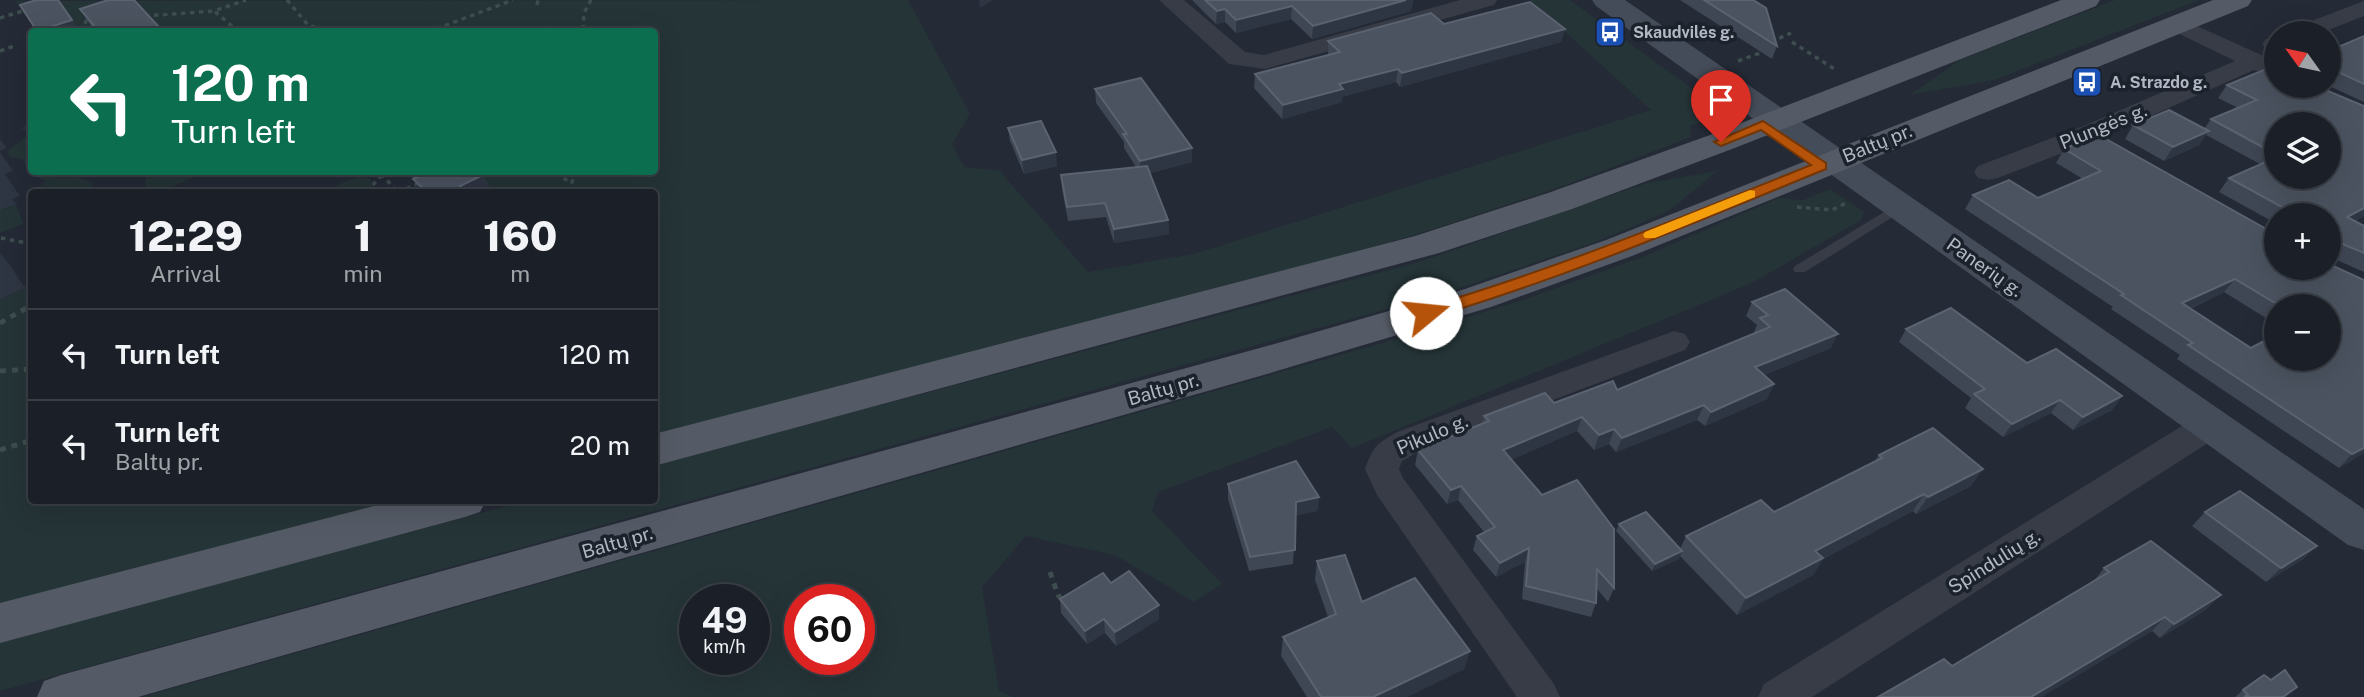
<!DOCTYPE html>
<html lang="en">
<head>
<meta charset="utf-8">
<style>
	body { margin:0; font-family:"Public Sans",sans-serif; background:#242830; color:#f1f3f6; height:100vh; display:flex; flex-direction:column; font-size:26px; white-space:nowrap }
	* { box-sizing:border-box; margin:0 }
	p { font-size:23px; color:#a0a3a8 }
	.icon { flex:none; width:38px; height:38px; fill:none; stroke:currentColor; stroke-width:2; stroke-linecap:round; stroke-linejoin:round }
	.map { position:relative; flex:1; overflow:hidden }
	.panel { position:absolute; left:28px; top:189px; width:630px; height:315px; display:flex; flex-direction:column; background:#1b2028; border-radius:7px; box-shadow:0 7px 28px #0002,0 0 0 2px #393e45 }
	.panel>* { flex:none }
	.hud { position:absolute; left:28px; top:28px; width:630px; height:147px; border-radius:7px; box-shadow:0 7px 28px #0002,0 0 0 2px #393e45; background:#0b6e4f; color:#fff; overflow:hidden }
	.needle { width:46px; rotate:303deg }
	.controls { position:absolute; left:2264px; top:21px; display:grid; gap:14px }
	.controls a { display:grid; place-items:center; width:77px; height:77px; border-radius:50%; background:#1b2028; box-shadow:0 7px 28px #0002,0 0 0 2px #393e45; font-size:35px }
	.speed { position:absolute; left:679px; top:584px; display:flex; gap:14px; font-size:35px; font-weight:700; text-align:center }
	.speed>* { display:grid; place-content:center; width:91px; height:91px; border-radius:50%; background:#1b2028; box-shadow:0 7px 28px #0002,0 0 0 2px #393e45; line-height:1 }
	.speed small { font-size:18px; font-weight:400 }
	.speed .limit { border:10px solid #d22; background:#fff; color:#111 }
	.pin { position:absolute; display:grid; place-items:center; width:60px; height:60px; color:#fff; margin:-72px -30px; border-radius:50% 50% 50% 0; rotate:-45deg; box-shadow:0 0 7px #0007 }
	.pin .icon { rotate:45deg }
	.me { position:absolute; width:77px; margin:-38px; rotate:73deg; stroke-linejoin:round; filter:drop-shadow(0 0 5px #0008) }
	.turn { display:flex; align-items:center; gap:24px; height:147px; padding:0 28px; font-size:32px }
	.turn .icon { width:91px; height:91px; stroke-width:2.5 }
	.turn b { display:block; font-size:49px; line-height:60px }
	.eta { display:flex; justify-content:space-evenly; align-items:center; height:119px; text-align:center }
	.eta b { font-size:42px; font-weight:800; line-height:49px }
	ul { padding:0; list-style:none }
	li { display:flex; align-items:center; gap:21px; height:91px; padding:0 28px; border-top:2px solid #393e45 }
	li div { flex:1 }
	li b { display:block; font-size:26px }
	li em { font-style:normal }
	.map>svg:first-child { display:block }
	.green { fill:#253437; fill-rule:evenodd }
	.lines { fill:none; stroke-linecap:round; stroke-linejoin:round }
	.path-far1 { stroke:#3e4d4f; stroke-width:3.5; stroke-dasharray:4.5 4.5; stroke-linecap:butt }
	.path { stroke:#3e4d4f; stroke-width:5; stroke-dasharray:6 6; stroke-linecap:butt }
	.service { fill:#373c46; fill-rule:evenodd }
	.minor { fill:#373c46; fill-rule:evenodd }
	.secondary { fill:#454c59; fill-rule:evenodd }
	.primary { fill:#555b66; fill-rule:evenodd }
	.wall { fill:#3f4654; fill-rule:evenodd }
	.shaded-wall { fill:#2f3643 }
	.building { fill:#4b5360; stroke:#5b6270; stroke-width:2; fill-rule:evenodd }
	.route { fill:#b45309; stroke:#753606; stroke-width:2 }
	.slow { fill:#f59e0b }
	.labels { text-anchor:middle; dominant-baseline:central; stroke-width:7; stroke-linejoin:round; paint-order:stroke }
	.far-poi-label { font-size:16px; font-weight:bold; fill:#b1b7c3; stroke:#1c222b; text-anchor:start }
	.street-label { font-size:19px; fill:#b1b7c3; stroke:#1c222b }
</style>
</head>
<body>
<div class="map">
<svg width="2364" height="697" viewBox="0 0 2364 697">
	<rect width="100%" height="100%" fill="#242a36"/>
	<g class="green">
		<path d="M908 0 970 114 952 144 964 167 1000 171 1088 272 1194 254 1651 110 1530 0H1570L1726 113 1690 126 1691 137 1566 185 1434 229 1323 262 655 435 654 192H484L462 180 480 172H654V32H162L156 25 119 31 62 32 77 26 25 12 15 1Z"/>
		<path d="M2115 0H2199L1994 80 1910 95 1960 60Z"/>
		<path d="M31 120 32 172H61L62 178 74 176 93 182 91 192H32L31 200 29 193 46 182C37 176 25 171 23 159L10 157 8 151 31 133 21 129Z"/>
		<path d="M1717 171 1675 206 1662 214 1596 242 1442 294 0 691V641L526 501 654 500 655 465 1419 262 1647 183Z"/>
		<path d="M147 172H203C179 182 174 193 145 187Z"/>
		<path d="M359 176 370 178 374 186 359 192H321Z"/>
		<path d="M1830 189 1864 212 1861 220 1752 283 1352 448 1332 427 1158 492 1152 511 1222 584 1194 602 1115 555 1026 536 982 587 999 691 1014 697H142L1386 342 1529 298 1645 256 1779 198 1803 200ZM695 600H754V660H695ZM800 600H859V660H800Z"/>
		<path d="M16 204 23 224 0 233V210Z"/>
		<path d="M31 282 32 500 400 501 0 604V299L24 289 23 286Z"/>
	</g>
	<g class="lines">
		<g class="path-far1">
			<path d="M287 0 308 25 330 32"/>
			<path d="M591 0 584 13 583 26 591 32"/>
			<path d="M537 5 538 0"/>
			<path d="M145 16 214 11"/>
			<path d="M0 18 26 10"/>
			<path d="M81 32 88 17"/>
			<path d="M239 32 214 11 246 0"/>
			<path d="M428 32 513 0"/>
			<path d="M1771 42 1791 33"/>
			<path d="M1792 42 1836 70"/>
			<path d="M0 51 17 45"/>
			<path d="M1738 61 1766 51"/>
			<path d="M557 172 571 184"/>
			<path d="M105 173 110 172"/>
			<path d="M381 174 398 192"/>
			<path d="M367 192 384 172"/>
			<path d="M398 192 420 183"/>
			<path d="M568 192 576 172"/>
			<path d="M1797 207 1832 210 1846 203"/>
			<path d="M1 238 32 244"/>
		</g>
		<g class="path">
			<path d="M0 323 32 305"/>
			<path d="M0 371 32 369"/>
			<path d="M0 450 32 440"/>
			<path d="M1050 572 1058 595 1064 602"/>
		</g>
		<path class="service" d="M1899 203 1906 207 1904 210 1805 272H1795L1793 269 1795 266Z"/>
		<g class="minor">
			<path d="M1159 0H1184L1245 52 1264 55 1460 0H1497L1494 5 1265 69 1229 64Z"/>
			<path d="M2364 1V16L2321 33H2289L2293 28Z"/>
			<path d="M2177 17 2277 62V79L2254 70 2099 139 1998 178 1988 180 1978 178 1974 172 1978 166 2081 127 2235 61 2169 29 2165 24 2169 19Z"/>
			<path d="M2277 36V51L2266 49 2262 44 2266 39Z"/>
			<path d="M1674 331 1685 334 1690 342 1685 350 1421 450 1402 461 1399 469 1403 478 1554 684 1560 697H1517L1377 495 1365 469C1373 447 1376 444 1397 432Z"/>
			<path d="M2210 412 2222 416 2227 425 2222 434 1812 697H1758L1764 684 2198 416Z"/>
		</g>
		<path class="secondary" d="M1592 0H1625L2364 509V550L2348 545 1596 6Z"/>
		<g class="primary">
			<path d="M2061 0H2100L2096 6 1732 149 1572 209 1439 253 654 466V434L1415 236 1548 193 1710 135Z"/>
			<path d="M2213 0H2252L2248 6 1632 256 1491 307 1267 374 138 697H37L44 681 61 675 1267 346 1465 289 1606 240Z"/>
			<path d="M397 500H486L480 512 465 517 0 643V603Z"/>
		</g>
	</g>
	<g class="wall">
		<path d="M1192 0H1413L1411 11 1312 39 1291 19 1236 33 1225 22 1216 24Z"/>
		<path d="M1680 0H1753L1777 46 1772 59Z"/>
		<path d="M80 9 159 27 162 32H95Z"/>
		<path d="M1444 24 1565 29 1561 42 1400 87 1396 82 1342 97V102L1282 119 1254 88 1255 74 1328 55V41Z"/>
		<path d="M2364 36V102L2329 86V51Z"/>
		<path d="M2227 85 2364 106V216L2354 221 2364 226V272L2332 258 2329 262V215H2277V224L2219 192 2229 178 2260 164 2206 135 2199 145 2164 161 2125 139 2133 125 2204 129 2211 119 2238 108 2218 98ZM2277 124 2329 177H2277Z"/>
		<path d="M1095 89 1192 162 1150 173 1168 220 1169 234 1114 243 1106 217 1068 221 1062 189 1061 175 1136 167 1124 148V142L1096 103Z"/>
		<path d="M1008 128 1057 166 1024 174 1010 141Z"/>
		<path d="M2064 149 2329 268 2364 453 2339 468 2177 359 2180 355 2111 309 2113 307 1965 209 1973 195 2038 198 2083 179 2056 163ZM2224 292 2277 325V306H2329L2251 348 2190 309Z"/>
		<path d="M410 172H480L483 175 492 192H421Z"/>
		<path d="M1752 302 1831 348 1764 375 1774 384 1767 399 1705 426 1697 420 1616 452 1609 444 1594 450 1577 431 1511 459 1614 588 1608 602 1597 589 1596 603 1591 617 1522 599 1525 562 1496 577 1473 550 1477 536 1484 532 1458 500 1447 504 1415 465 1418 450 1482 424 1484 416 1617 390 1754 333V332L1757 325 1746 316Z"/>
		<path d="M1906 329 2027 363 2122 396 2112 410 2073 430 2051 413 2003 437 1965 408 1971 398 1899 342Z"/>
		<path d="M1879 455 1983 469 1971 486 1916 514 1913 511 1823 559 1813 575 1737 615 1680 556 1679 559 1652 571 1616 531 1619 524 1680 549 1686 536 1774 512 1874 462Z"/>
		<path d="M1228 484 1319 497 1317 511 1296 515 1293 564 1249 571 1228 499Z"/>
		<path d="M2205 512 2317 546 2302 560 2266 582 2192 526Z"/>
		<path d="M1317 561 1362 602 1470 651 1464 669 1407 697H1307L1281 656 1283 637 1328 617 1315 580Z"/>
		<path d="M2104 568 2207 609 2160 638 2152 631 2041 697H1878L1952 666 2093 582Z"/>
		<path d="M1111 583 1159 619 1116 646 1105 633 1087 644 1061 613 1060 599Z"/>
		<path d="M2271 680 2297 687 2285 697H2235L2243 690Z"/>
	</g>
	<g class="shaded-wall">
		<path d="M979 0H993L980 8Z"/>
		<path d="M1406 0H1413L1411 11 1312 39 1313 26Z"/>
		<path d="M1292 6 1291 19 1236 33V20Z"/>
		<path d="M1225 9V22L1216 24 1217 11Z"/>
		<path d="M72 20 77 27 62 32H37Z"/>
		<path d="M159 27 162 32H154L152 29Z"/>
		<path d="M1565 29 1561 42 1400 87 1402 73Z"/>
		<path d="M1398 69 1396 82 1342 97V102L1282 119 1283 105 1339 84Z"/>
		<path d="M2209 131 2199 145 2164 161 2173 147Z"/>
		<path d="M0 139 7 148 0 151Z"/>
		<path d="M1192 148V162L1141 175 1140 161Z"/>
		<path d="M0 152 13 171 5 174 20 196 12 199 16 204 0 210Z"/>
		<path d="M1056 152 1057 166 1024 174 1022 160Z"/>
		<path d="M483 175 492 192H461L460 186Z"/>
		<path d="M2364 208V216L2336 230 2347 217Z"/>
		<path d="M1168 220 1169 234 1114 243V229Z"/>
		<path d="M0 253 10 265 25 288 0 299Z"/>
		<path d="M2235 279 2224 292 2172 317 2182 303Z"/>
		<path d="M1838 334 1831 348 1748 381 1755 367Z"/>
		<path d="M1774 384 1767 399 1705 426 1711 412Z"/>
		<path d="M2122 396 2112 410 2073 430 2083 417Z"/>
		<path d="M2060 400 2051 413 2003 437 2012 424Z"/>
		<path d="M1704 405 1697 420 1616 452 1622 438Z"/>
		<path d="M1582 417 1577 431 1500 465 1503 450Z"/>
		<path d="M1614 429 1609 444 1594 450 1599 435Z"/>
		<path d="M2364 448V453L2339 468 2352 454Z"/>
		<path d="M1983 469 1971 486 1916 514 1928 497Z"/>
		<path d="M1461 486 1458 500 1447 504 1451 490Z"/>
		<path d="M1924 494 1913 511 1823 559 1813 575 1737 615 1746 598 1815 551Z"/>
		<path d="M1319 497 1317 511 1294 516 1296 502Z"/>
		<path d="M2317 546 2302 560 2266 582 2281 568Z"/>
		<path d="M1529 548 1525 562 1496 577 1500 563Z"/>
		<path d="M1682 551 1679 559 1652 571 1655 564Z"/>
		<path d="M2221 595 2207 609 2160 638 2174 624Z"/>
		<path d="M1159 605V619L1116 646 1115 632Z"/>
		<path d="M2165 617 2152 631 2041 697H2031Z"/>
		<path d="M1104 619 1105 633 1087 644 1085 631Z"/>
		<path d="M1470 651 1464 669 1407 697H1373Z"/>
	</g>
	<g class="building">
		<path d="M36 0H58L72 20 37 31 20 5Z"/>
		<path d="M108 0H134L159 27 152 29 154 32H99L80 9Z"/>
		<path d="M1205 0H1406L1313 26 1292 6 1236 20 1225 9 1217 11Z"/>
		<path d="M1704 0H1753L1766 8 1777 46Z"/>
		<path d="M1530 2 1565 29 1402 73 1398 69 1339 84 1343 89 1283 105 1255 74 1340 52 1328 41 1431 13 1444 24Z"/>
		<path d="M545 27 551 32H534Z"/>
		<path d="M2364 36V84L2334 70H2329V51Z"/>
		<path d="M2271 67 2277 70V86H2316L2364 106V208L2347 217 2364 226V253L2340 243 2338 252 2329 253V215H2289V211L2229 178 2277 157V177H2329V124H2277V155L2211 119 2257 100 2227 85Z"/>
		<path d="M1141 78 1192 148 1140 161 1123 134H1127L1095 89Z"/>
		<path d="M2169 110 2209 131 2173 147 2133 125Z"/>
		<path d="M1041 121 1056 152 1022 160 1008 128Z"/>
		<path d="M2099 135 2277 235V268H2329V264L2364 280V448L2352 454 2188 345 2193 343 2121 295 2124 294 1973 195 2009 180 2038 198 2101 171 2064 149ZM2235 279 2280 306H2329V359H2277V334L2251 348 2182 303Z"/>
		<path d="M1147 166 1168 220 1114 229 1105 203 1067 207 1061 175Z"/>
		<path d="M417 172H480L483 175 460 186 465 191 461 192H427L413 179 421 175Z"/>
		<path d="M102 188 105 192H90Z"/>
		<path d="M1785 289 1838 334 1755 367 1774 384 1711 412 1704 405 1622 438 1614 429 1599 435 1582 417 1503 450 1542 495 1577 480 1614 529V588L1597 569 1596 603 1526 586 1529 548 1500 563 1477 536 1495 527 1461 486 1451 490 1418 450 1489 421 1484 416 1545 393 1554 403 1613 381 1617 390 1770 327 1760 318 1768 315 1752 302Z"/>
		<path d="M1951 308 2027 363 2056 349 2122 396 2083 417 2060 400 2012 424 1974 394 1985 389 1906 329Z"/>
		<path d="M1933 428 1983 469 1928 497 1924 494 1815 551 1823 558 1746 598 1686 536 1761 500 1774 512 1882 458 1879 455Z"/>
		<path d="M1296 461 1319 497 1296 502 1295 550 1250 557 1228 484Z"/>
		<path d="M2240 491 2317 546 2281 568 2205 512Z"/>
		<path d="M1646 512 1682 551 1655 564 1619 524Z"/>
		<path d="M2151 541 2221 595 2174 624 2165 617 2031 697H1878L1944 659 1952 666 2109 572 2104 568Z"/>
		<path d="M1345 555 1362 602 1415 578 1470 651 1373 697H1321L1283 637 1336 614 1317 561Z"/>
		<path d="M1129 571 1159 605 1115 632 1104 619 1085 631 1060 599 1103 573 1111 583Z"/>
		<path d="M2285 670 2297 687 2283 697H2244L2248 695 2243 690 2264 675 2271 680Z"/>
	</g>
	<path class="route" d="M1763 121 1826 163V169C1694 223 1563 279 1426 319L1418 313 1420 309C1554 270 1682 217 1811 165L1761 130 1721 146 1714 142Z"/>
	<path class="slow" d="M1750 190 1755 191V197L1655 238H1645L1643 235 1645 232Z"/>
	<defs>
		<g id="bus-square" transform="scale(1.575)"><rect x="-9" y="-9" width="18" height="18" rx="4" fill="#1a4fb4" stroke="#1c222b"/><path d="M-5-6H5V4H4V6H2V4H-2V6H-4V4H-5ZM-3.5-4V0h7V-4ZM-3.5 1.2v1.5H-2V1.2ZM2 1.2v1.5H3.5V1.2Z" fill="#fff"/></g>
	</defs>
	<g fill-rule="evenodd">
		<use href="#bus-square" x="1610" y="32"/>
		<use href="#bus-square" x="2087" y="82"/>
	</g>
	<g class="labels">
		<g class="far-poi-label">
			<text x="1633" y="32">Skaudvilės g.</text>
			<text x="2110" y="82">A. Strazdo g.</text>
		</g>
		<g class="street-label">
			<text transform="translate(2103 126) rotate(-22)">Plungės g.</text>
			<text transform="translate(1877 143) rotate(-22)">Baltų pr.</text>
			<text transform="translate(1985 267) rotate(35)">Panerių g.</text>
			<text transform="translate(1163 389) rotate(-16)">Baltų pr.</text>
			<text transform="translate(1432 434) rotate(-23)">Pikulo g.</text>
			<text transform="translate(617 542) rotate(-16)">Baltų pr.</text>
			<text transform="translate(1994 561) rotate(-32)">Spindulių g.</text>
		</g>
	</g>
</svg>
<div class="controls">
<a><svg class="needle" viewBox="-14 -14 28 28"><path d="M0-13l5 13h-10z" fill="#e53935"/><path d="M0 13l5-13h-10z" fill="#a0a3a8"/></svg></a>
<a><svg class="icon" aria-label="layers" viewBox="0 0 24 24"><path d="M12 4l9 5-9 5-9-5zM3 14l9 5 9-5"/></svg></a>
<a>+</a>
<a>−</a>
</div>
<div class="speed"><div>49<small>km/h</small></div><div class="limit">60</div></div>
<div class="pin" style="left:1721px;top:142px;background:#d93025"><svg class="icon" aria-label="arrive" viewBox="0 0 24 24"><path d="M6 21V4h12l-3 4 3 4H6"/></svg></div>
<svg class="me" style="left:1426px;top:313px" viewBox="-20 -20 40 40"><circle r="19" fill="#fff"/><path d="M0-13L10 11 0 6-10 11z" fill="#b45309"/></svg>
<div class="hud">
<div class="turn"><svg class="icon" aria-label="left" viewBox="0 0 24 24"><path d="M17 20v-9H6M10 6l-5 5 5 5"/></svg><div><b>120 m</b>Turn left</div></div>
</div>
<section class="panel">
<div class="eta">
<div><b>12:29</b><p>Arrival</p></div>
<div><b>1</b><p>min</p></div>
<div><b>160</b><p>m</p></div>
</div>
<ul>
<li><svg class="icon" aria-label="left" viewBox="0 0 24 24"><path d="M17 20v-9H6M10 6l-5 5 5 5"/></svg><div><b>Turn left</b></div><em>120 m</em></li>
<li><svg class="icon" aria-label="left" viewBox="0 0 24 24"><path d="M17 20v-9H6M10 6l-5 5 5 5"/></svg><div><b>Turn left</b><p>Baltų pr.</p></div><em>20 m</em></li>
</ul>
</section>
</div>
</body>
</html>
